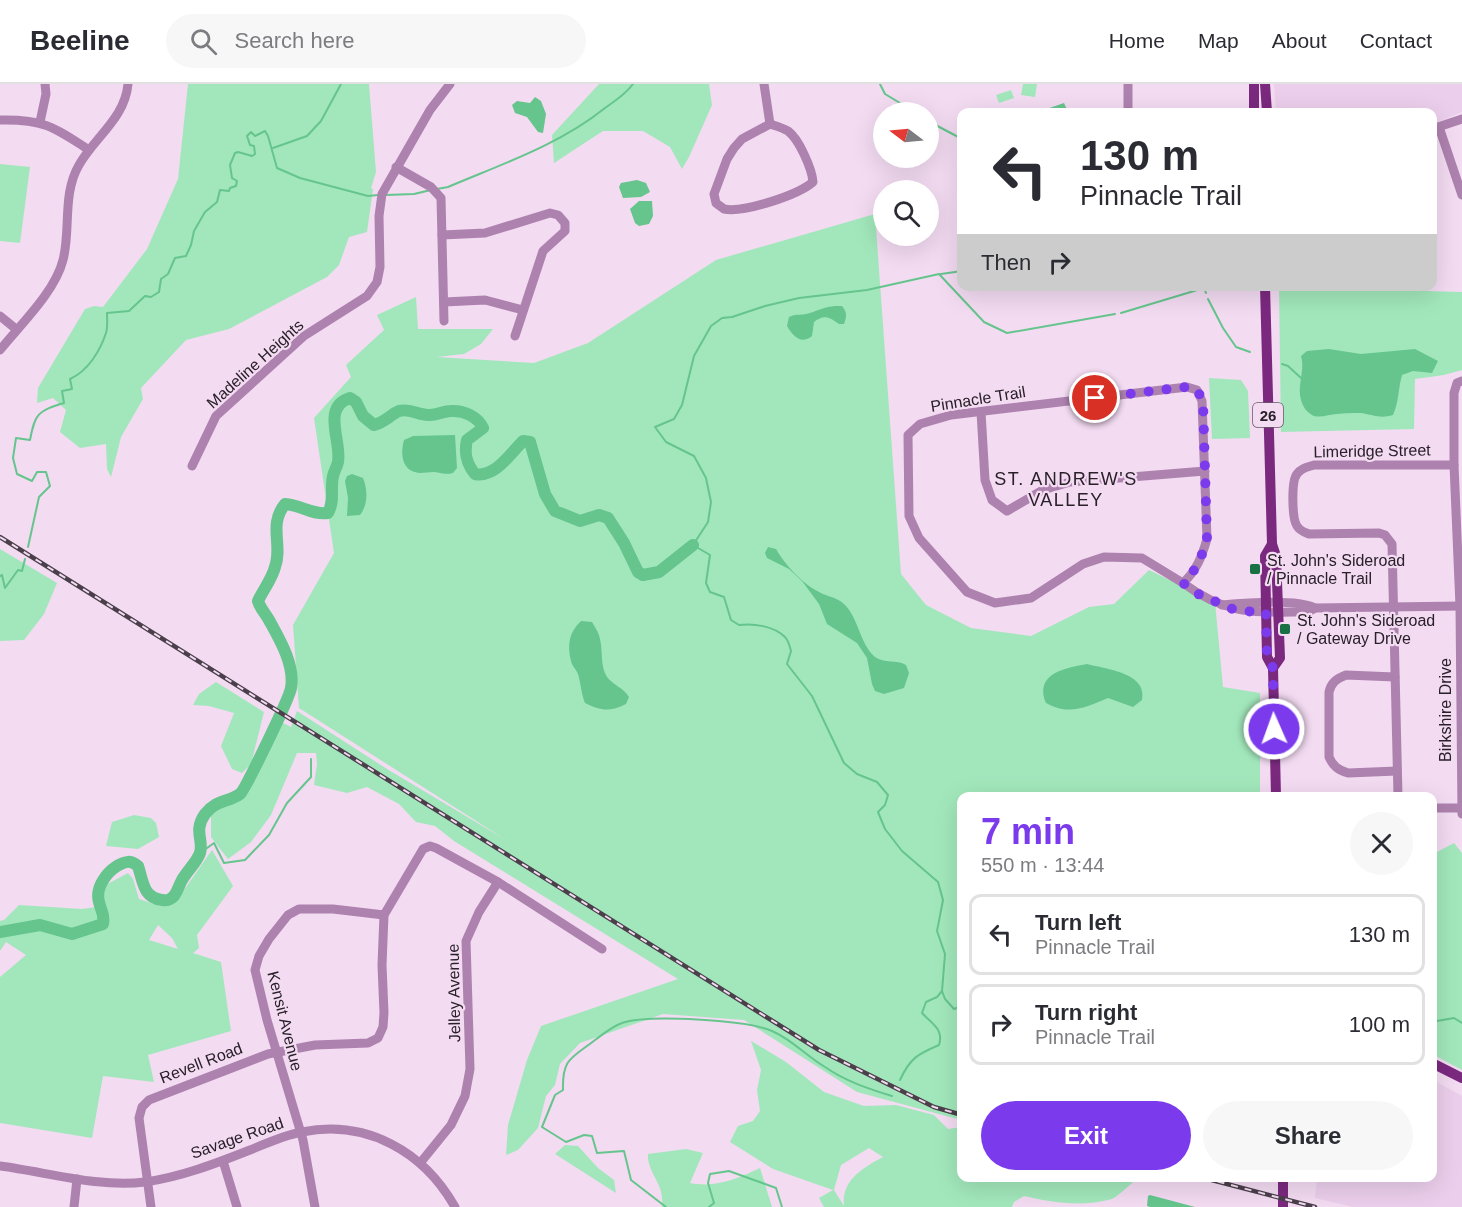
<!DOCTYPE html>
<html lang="en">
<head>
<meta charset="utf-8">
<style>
	body { margin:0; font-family:Arial,sans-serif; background:#f7f7f7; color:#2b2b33; height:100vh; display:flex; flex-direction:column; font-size:22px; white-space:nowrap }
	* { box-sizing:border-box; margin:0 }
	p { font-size:20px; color:#7c7c81 }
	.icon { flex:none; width:33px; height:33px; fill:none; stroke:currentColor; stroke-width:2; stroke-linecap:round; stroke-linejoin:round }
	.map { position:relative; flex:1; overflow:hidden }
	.details { position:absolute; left:957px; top:708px; width:480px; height:390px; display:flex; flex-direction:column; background:#fff; border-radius:12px; box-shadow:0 6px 24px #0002 }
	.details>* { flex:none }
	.banner { position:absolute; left:957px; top:24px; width:480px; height:183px; border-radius:12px; box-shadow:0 6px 24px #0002; background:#fff; color:#2b2b33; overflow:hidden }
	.needle { width:39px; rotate:286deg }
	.fabs { position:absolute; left:873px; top:18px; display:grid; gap:12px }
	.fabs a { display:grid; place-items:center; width:66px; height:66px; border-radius:50%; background:#fff; box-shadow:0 6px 24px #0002; font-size:30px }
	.pin { position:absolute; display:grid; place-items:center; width:51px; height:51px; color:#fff; margin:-26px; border:3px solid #fff; border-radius:50%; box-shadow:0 2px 6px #0007 }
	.me { position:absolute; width:66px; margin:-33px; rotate:358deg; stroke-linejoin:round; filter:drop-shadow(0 0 4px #0008) }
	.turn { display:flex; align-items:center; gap:21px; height:126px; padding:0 24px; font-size:27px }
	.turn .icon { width:78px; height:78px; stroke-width:2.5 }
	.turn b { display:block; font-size:42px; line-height:51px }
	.then { display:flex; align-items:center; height:57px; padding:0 24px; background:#0003; gap:12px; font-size:22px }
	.round { display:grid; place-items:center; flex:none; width:63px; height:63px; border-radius:32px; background:#f7f7f7 }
	.summary { display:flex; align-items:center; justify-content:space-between; height:102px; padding:0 24px }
	h1 { font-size:36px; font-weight:700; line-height:45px; color:#7c3aed }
	.cta { display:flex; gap:12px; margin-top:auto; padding:12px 24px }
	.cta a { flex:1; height:69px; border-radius:36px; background:#7c3aed; color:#fff; font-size:24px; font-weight:700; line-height:69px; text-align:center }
	.cta a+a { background:#f7f7f7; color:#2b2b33 }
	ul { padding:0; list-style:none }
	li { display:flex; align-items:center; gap:18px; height:81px; margin:0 12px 9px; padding:0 12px; border:3px solid #e1e1e2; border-radius:12px }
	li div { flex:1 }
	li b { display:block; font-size:22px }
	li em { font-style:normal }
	header { display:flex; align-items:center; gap:36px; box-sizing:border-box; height:84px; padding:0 30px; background:#fff; border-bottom:2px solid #e1e1e2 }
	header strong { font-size:28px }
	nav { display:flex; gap:33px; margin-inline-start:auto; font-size:21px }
	.search { width:420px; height:54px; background:#f7f7f7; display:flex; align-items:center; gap:15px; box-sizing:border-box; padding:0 21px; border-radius:33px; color:#7c7c81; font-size:22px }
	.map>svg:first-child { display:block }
	.built { fill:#ebceeb }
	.green { fill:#a2e7bb; fill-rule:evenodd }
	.water { fill:#65c58d }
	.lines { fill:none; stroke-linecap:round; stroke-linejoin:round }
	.stream { stroke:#65c58d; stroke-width:2 }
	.river { stroke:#65c58d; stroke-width:12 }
	.minor { stroke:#ae82af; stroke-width:9 }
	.major { stroke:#7b297f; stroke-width:10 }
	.rail-casing { stroke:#4a3f4a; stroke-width:4.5 }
	.rail { stroke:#f3dbf2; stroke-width:2; stroke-dasharray:7; stroke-linecap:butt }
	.route { stroke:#7c3aed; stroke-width:10; stroke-dasharray:0 18 }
	.poi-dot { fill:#187145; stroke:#f3dbf2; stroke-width:2 }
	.labels { text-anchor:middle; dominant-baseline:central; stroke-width:4.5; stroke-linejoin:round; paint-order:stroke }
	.shield { fill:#f3dbf2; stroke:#665865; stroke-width:1.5 }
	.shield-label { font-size:15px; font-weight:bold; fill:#292029 }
	.street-label { font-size:16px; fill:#292029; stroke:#f3dbf2 }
	.poi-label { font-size:16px; fill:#292029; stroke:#f3dbf2; text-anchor:start }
	.neighbourhood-label { font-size:18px; letter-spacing:1.5px; fill:#292029; stroke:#f3dbf2 }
</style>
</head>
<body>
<header>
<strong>Beeline</strong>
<div class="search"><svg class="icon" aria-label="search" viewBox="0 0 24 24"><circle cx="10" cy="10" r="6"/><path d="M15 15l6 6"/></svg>Search here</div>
<nav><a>Home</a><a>Map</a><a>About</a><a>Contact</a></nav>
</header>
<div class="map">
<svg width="1462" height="1123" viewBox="0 0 1462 1123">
	<rect width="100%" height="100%" fill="#f3dbf2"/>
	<g class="built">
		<path d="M1274 0H1462V28L1433 40 1432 28H1276Z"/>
		<path d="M1433 996 1462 1012V1123H1353L1315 1114 1317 1094H1432Z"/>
	</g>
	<g class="green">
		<path d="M188 0H369L376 88 371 104 373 105 367 148 349 153 339 181 327 193 229 245 186 256 141 304 143 315 121 353 111 393 107 385 106 360 80 364 60 348 66 326 53 314 37 319 38 304 85 225 94 222 103 223 147 165 178 95Z"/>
		<path d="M599 0H709L712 21 689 73 682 85 670 63 643 47H603L554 79 552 51Z"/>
		<path d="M1023 0H1037L1035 13 1021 11Z"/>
		<path d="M1011 6 1014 14 999 19 996 11Z"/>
		<path d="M0 80 30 83 20 159 0 157Z"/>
		<path d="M875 130 901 490 926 521 971 544 1031 552 1089 523 1114 520 1149 486 1215 518 1223 603 1260 609V712H962L961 1036 857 1008 744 936 663 930 580 959 560 980 555 1001 546 1012 538 1044 518 1066 506 1071 508 1041 527 976 541 942 678 895 454 757 435 742 416 738 399 720 367 703 347 709 314 701 317 680 316 669H297L271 731 251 758 228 775 211 753V732L248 700 276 643 281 638 291 643 297 627 387 685 506 756 299 624 293 541 334 469 314 334 351 293 346 281 384 246 377 231 416 213 418 245H493L481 260 464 270 437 273 534 279 588 259 716 176Z"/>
		<path d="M1279 203 1462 208V286L1444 291 1415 295 1414 345 1281 348Z"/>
		<path d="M1209 294 1241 296 1248 307 1250 354 1212 355Z"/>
		<path d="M0 465 57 499 44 530 24 556 0 557Z"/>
		<path d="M216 598 264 628 251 680 242 689 232 685 221 662 234 629 209 622 193 621 199 610Z"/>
		<path d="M134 731 151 734 156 739 159 753 138 765 106 762 112 738Z"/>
		<path d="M1454 759 1462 769V986L1432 970 1433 767 1437 768Z"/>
		<path d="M212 766 233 802 197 851 199 864 193 869 221 878 231 947 148 971 154 998 103 992 92 1054 0 1039V893L26 871 6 858 0 867V837L4 836 19 821 82 825 103 822 104 802 128 789 133 795 139 815 160 822 177 816ZM158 841 172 854 178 865 149 856Z"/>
		<path d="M751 957 786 978 824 1008 864 1022 896 1021 934 1031 948 1045 961 1043 962 1094H1138C1130 1100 1121 1110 1112 1115 1082 1123 1054 1119 1024 1112L1014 1118 1012 1123H824L819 1114 833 1106 773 1085 730 1058 738 1042 753 1037 760 1027 757 1006 761 986ZM869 1064 883 1073C862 1084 841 1097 844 1122L834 1106 841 1081Z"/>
		<path d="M565 1061 578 1062 598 1084 614 1096 616 1109 555 1070Z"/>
		<path d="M686 1065 703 1069 690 1099C716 1104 737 1095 760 1084L772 1123H662C665 1099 647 1090 648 1070Z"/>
	</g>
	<g class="water">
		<path d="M535 13 541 17 546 30 543 49 538 48 527 33 515 29 512 21 517 17 530 19Z"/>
		<path d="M1064 19 1068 28H1038Z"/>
		<path d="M637 96 646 99 650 108 641 113 623 114 619 103 621 99Z"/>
		<path d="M639 117H652L653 132 649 140 639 142 635 139 630 125Z"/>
		<path d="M835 222H842C847 228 847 232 844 240H839C829 233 824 230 814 238L812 252C801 261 793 252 787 242L789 233C798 229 802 232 810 229 819 226 825 223 835 222Z"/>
		<path d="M1329 265 1361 270 1415 265 1438 277 1432 289 1413 287 1402 291C1398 305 1399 318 1393 331 1380 335 1374 331 1361 329 1355 329 1343 329 1337 330 1330 330 1322 334 1314 332 1311 331 1305 326 1304 323 1294 305 1306 289 1301 272L1307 267Z"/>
		<path d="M455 351 457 384 453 389C446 391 442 389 434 388 429 388 425 389 420 389 402 388 400 370 404 356L413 352Z"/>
		<path d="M352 390 363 394C368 406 368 421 360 431L347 432 348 414 345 397 347 392Z"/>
		<path d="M768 463 776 465C785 481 803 500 819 508 828 513 837 513 844 520 859 534 859 559 875 573 884 580 897 575 906 581L909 589 904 604 884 610 875 607 872 600 867 574 857 559 827 540 819 520 802 497 789 485 767 474 765 469Z"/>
		<path d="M581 537 592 538C595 543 599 549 600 555 603 568 600 582 607 593 613 601 624 604 629 613L626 620C610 628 601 627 585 619 581 609 581 600 578 590 576 585 572 582 571 577 567 561 569 548 581 537Z"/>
		<path d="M1087 580C1106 585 1148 589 1142 616L1133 623 1108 614C1086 623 1069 632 1046 619 1034 589 1066 584 1087 580Z"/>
		<path d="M1150 1111 1195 1123H1150L1147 1122 1148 1112Z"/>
	</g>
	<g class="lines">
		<g class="stream">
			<path d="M880 0 885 10 915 28"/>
			<path d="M928 37 962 55"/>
			<path d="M273 64 307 52 321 37 341 0"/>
			<path d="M437 105 448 103C502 80 559 61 605 24 615 17 626 10 633 0"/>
			<path d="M386 111 414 110 431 106"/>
			<path d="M941 190 962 187"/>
			<path d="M1208 215 1223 244 1236 263 1250 268"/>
			<path d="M1121 229 1204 204 1206 209"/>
			<path d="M1282 280 1288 282 1301 294"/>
			<path d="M28 463 39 413 50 402 46 388H37L32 397 17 390 13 374 16 354 30 356C35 329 38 327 64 319L62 307 72 305 70 295C88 287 100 267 106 249 108 243 107 235 107 229L129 227 145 212 151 213 159 208 161 195 168 190 175 174 186 172 191 161 194 147 205 128 217 118 220 106 229 107 230 104 236 102 237 97 232 94 230 81 235 69 238 68 252 72 255 70 254 62 250 61 247 52 251 48 255 52 265 47 268 52 277 84 300 94 368 112 378 111"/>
			<path d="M0 492 2 491 5 504 18 486 22 487 25 475"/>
			<path d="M200 769 214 759 224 779 245 776 269 751 287 719 311 693V675"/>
			<path d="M942 907 945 870 937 847 943 816 938 798 902 767 885 745 878 728 885 721 888 711 877 698 857 690 844 679 812 612 787 580 791 567C790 563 788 556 785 553 774 542 753 539 739 541L731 536 724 513 710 508 706 499 710 471 693 461 708 438 711 418 706 394 694 372 666 358 655 343 674 335 682 321 694 272 711 242 722 234 732 233 765 222 799 214 867 206 939 190 984 238 1007 249 1115 230"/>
			<path d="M942 907 945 915 954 925 959 923 962 912"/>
			<path d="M1432 935 1437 937 1454 934 1462 939"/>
			<path d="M900 996C910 974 918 970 939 961 944 945 932 940 922 929L926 918 937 913 942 907"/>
			<path d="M666 1123 631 1096 624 1067 597 1069 592 1052 584 1051 566 1058 542 1043 555 1011 563 1006C562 974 572 974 595 956 603 950 613 942 622 939 648 930 747 936 772 947 793 956 806 972 825 983 845 997 869 1005 892 1012"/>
			<path d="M709 1123 714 1119 708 1099 710 1090 729 1087 776 1104 782 1123"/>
		</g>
		<path class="river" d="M0 848 40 841 72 850 103 840C105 831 101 827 99 818 95 804 106 789 117 782 126 777 130 776 138 782 143 797 143 814 162 816 167 817 170 816 174 812 178 807 179 801 182 796 187 787 197 778 200 769 204 756 193 747 205 730 217 715 227 719 240 710 245 706 290 613 291 604 295 581 280 556 269 536 265 529 260 524 258 517 263 506 272 495 275 483 283 461 268 441 285 420 301 421 311 431 328 429 335 416 330 406 333 392 334 387 337 383 338 378 342 358 321 323 350 314L356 318 363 332 374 341C385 338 390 331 399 327 409 324 418 331 428 331 436 332 443 327 451 327 464 326 478 333 483 344L467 356C464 369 466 379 475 390 495 394 510 370 523 357L530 358 545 410 555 427 580 437 599 431 608 434 624 459 638 488 643 491 659 488 693 461"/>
		<g class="minor">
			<path d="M764 0 770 40"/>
			<path d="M1128 28V0"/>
			<path d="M0 36C43 35 54 43 89 66"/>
			<path d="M40 38 46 10 45 0"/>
			<path d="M770 40C776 42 783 44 788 47 799 55 812 85 813 98 798 111 744 129 724 125 723 124 717 120 716 119L714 110 727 75 734 64 742 55Z"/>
			<path d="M1439 43 1462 111"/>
			<path d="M1432 45 1462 35"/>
			<path d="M396 83 431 103 441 114 444 237"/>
			<path d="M442 151 485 149 550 129 558 131 565 139V147L543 167 515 252"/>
			<path d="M444 218 485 216 523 226"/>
			<path d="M0 232 16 245"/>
			<path d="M0 266C20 241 55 208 63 176 71 146 62 110 79 81 95 53 125 34 128 0"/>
			<path d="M1462 297 1457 299 1454 309V381L1460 522 1462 730"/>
			<path d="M1187 303 1197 306 1202 317 1207 455C1202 472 1197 486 1183 499L1142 474 1104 473 1083 480 1031 514 995 519 967 508 919 454 909 432 908 351 920 340 951 331Z"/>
			<path d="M981 328 985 396 992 416 1007 427 1043 406 1070 398 1205 387"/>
			<path d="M192 382 216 332 304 252 367 212 377 198 380 183 379 132 382 110 430 26 450 0"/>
			<path d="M1183 499C1227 532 1256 528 1308 528L1315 524"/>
			<path d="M1222 521C1244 519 1297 515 1315 524L1462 522"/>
			<path d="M1395 593 1346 591C1336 595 1331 599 1329 608V673C1333 682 1338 686 1348 689L1397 687"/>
			<path d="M1398 712 1392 460 1385 451 1379 449 1309 450C1304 448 1300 447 1297 442 1292 435 1291 397 1297 390 1301 384 1308 383 1314 381H1454"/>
			<path d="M1432 724H1461"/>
			<path d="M223 1077 237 1123"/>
			<path d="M421 1078 451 1041 465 1012 470 985 466 857 479 828 498 798"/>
			<path d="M0 1082C46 1088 100 1104 145 1098 181 1093 217 1079 250 1066 267 1059 285 1051 302 1048 367 1035 424 1068 455 1123"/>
			<path d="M74 1123 77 1095"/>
			<path d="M151 1123 139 1034 142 1023 149 1016 268 970 315 961 368 959 378 954 383 943 384 929 382 881 384 831 423 765 430 762 436 764 498 798 602 865"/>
			<path d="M315 1123 303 1056 267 936 255 886 259 872 269 855 288 831 299 825H333L384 831"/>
		</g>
		<g class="major">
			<path d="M1254 0V28"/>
			<path d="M1265 0 1267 28"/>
			<path d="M1265 202 1272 460 1276 472 1280 574 1273 584"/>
			<path d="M1272 460 1265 472 1267 573 1273 584 1276 712"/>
			<path d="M1432 979 1462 994"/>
			<path d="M1283 1094V1123"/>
		</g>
		<g class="rail-casing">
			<g id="rail">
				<path d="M0 453 819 966 934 1023 962 1031"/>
				<path d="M1204 1094 1315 1123"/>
			</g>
		</g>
		<use href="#rail" class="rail"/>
	</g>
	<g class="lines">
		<path class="route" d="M1095 314 1186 303 1197 306 1203 317 1207 455C1202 472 1197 486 1183 499L1198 510 1235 526 1266 529 1267 573 1273 584 1274 645"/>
	</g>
	<g class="poi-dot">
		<rect x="1249" y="479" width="12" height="12" rx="3"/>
		<rect x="1279" y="539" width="12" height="12" rx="3"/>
	</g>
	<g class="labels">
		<rect class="shield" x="1253" y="319" width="30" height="24" rx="4.5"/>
		<g class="shield-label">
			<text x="1268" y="331">26</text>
		</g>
		<g class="street-label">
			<text transform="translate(255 280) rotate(-42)">Madeline Heights</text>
			<text transform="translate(978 315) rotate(-9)">Pinnacle Trail</text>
			<text transform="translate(1372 367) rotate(-1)">Limeridge Street</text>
			<text transform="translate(1445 626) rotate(-90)">Birkshire Drive</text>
			<text transform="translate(454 909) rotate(-91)">Jelley Avenue</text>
			<text transform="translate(285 937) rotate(76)">Kensit Avenue</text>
			<text transform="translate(201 979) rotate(-21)">Revell Road</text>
			<text transform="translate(237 1054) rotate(-19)">Savage Road</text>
		</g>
		<g class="poi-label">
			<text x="1267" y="476">St. John's Sideroad<tspan x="1267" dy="18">/ Pinnacle Trail</tspan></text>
			<text x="1297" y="536">St. John's Sideroad<tspan x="1297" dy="18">/ Gateway Drive</tspan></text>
		</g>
		<g class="neighbourhood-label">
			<text x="1066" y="395">ST. ANDREW'S<tspan x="1066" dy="21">VALLEY</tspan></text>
		</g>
	</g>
</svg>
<div class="fabs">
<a><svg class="needle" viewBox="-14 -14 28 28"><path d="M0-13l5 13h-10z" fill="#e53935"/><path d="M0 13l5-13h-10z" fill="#7c7c81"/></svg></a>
<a><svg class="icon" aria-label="search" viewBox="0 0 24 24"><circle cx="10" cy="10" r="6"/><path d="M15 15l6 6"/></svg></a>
</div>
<div class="pin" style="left:1095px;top:314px;background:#d93025"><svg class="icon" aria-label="arrive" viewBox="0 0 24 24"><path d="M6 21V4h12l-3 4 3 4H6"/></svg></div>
<svg class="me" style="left:1274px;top:645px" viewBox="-20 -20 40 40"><circle r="17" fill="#7c3aed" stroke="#fff" stroke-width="3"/><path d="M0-11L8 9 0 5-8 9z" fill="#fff"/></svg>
<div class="banner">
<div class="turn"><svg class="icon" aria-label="left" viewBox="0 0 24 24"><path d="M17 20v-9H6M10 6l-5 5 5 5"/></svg><div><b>130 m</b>Pinnacle Trail</div></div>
<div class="then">Then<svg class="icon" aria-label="right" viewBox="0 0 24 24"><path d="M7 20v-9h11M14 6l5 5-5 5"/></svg></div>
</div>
<section class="details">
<div class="summary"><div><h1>7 min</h1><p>550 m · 13:44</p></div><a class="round"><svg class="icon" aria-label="close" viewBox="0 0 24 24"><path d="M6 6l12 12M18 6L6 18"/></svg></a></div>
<ul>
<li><svg class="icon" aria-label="left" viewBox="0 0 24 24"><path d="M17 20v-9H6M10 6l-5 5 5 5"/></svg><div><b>Turn left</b><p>Pinnacle Trail</p></div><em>130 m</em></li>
<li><svg class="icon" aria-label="right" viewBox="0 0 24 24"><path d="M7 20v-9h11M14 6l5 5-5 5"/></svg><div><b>Turn right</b><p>Pinnacle Trail</p></div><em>100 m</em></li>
</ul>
<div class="cta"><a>Exit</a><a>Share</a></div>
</section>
</div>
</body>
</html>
